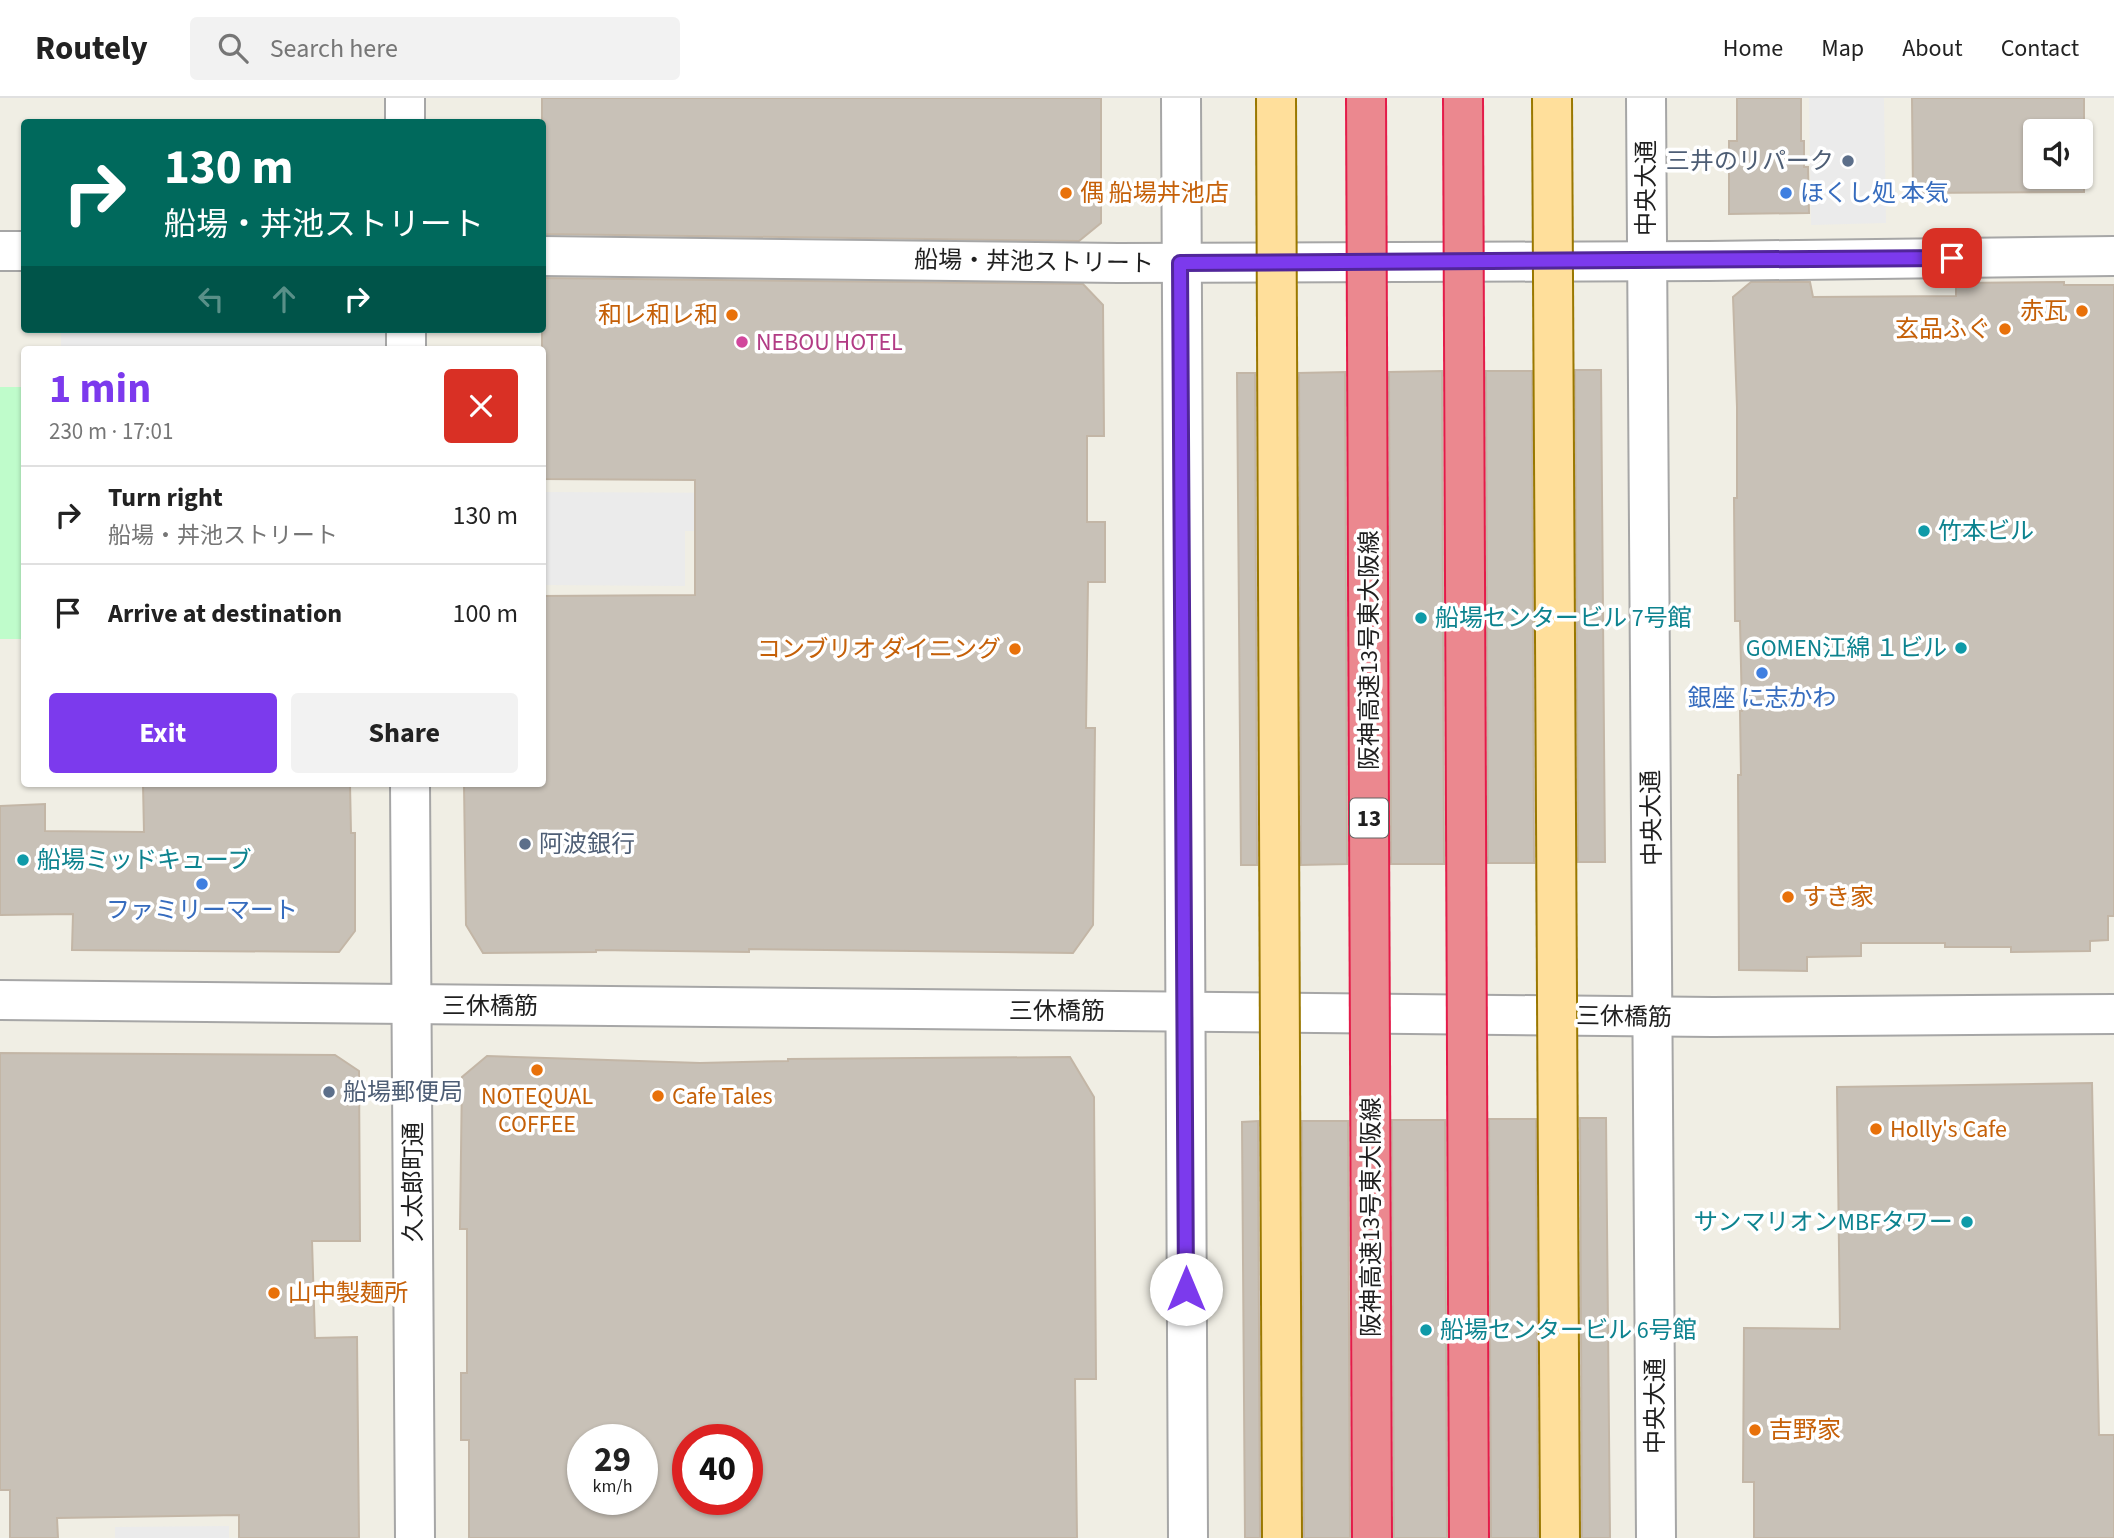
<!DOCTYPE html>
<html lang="en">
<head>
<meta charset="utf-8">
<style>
	body { margin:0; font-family:"Source Sans 3","Noto Sans JP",sans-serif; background:#f2f2f2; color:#222; height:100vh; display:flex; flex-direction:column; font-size:26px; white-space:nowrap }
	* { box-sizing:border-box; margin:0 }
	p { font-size:23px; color:#767676 }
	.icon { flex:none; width:38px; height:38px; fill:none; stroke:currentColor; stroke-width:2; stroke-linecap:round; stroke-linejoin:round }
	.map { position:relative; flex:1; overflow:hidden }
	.drawer { position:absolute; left:21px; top:248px; width:525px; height:441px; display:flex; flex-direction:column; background:#fff; border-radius:7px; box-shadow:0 2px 5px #0004 }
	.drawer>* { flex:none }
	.guide { position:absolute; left:21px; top:21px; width:525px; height:214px; border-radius:7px; box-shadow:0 2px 5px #0004; background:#00695c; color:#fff; overflow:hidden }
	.controls { position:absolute; left:2023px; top:21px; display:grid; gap:14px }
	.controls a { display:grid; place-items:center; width:70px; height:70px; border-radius:7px; background:#fff; box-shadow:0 2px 5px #0004; font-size:35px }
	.speed { position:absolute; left:567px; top:1326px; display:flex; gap:14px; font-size:35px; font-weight:700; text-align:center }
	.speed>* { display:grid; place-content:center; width:91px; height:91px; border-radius:50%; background:#fff; box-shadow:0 2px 5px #0004; line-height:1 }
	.speed small { font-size:18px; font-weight:400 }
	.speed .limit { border:10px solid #d22; background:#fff; color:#111 }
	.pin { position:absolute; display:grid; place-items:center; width:60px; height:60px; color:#fff; margin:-30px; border-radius:14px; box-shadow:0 4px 10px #0006 }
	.me { position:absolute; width:77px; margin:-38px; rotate:0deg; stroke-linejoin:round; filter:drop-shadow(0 0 5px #0008) }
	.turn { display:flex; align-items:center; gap:24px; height:147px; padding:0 28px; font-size:32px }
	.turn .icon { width:91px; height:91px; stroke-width:2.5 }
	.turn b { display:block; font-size:49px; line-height:60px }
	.lanes { display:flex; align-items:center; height:66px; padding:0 28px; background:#0003; justify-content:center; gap:35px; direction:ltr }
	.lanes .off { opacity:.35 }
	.round { display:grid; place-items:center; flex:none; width:74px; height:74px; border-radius:7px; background:#f2f2f2 }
	.summary { display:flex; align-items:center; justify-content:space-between; height:119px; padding:0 28px }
	h1 { font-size:42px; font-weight:700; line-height:52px; color:#7c3aed }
	.button { display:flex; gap:14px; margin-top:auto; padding:14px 28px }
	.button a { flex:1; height:80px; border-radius:7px; background:#7c3aed; color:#fff; font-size:28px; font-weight:700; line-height:80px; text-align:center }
	.button a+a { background:#f2f2f2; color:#222 }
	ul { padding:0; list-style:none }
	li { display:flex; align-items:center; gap:21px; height:98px; padding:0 28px; border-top:2px solid #e0e0e0 }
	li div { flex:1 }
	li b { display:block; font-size:26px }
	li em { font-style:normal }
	header { display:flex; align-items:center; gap:42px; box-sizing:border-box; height:98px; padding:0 35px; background:#fff; border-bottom:2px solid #e0e0e0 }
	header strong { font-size:33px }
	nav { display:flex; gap:38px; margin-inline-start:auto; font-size:24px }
	.search { width:490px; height:63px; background:#f2f2f2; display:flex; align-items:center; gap:18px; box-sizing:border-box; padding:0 24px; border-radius:7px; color:#767676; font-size:26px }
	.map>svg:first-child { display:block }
	.park { fill:#bffccb }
	.parking { fill:#ebebeb }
	.building { fill:#c8c1b7; stroke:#c3b6a6; stroke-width:2; fill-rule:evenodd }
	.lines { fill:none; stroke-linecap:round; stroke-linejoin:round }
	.minor-casing { stroke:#a6a6a6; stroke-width:42 }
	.minor { stroke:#fff; stroke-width:38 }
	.major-bridge-casing { stroke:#9a7800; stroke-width:42; stroke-linecap:butt }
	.highway-bridge-casing { stroke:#e41b49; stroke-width:42; stroke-linecap:butt }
	.major-bridge { stroke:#ffdf9b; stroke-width:38 }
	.highway-bridge { stroke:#eb888f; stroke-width:38 }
	.route-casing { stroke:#51269a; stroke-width:18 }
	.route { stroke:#7c3aed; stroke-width:12 }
	.service-dot { fill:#5c6f8a; stroke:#fff; stroke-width:2.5 }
	.food-dot { fill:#e8710a; stroke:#fff; stroke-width:2.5 }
	.shop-dot { fill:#3f7fe0; stroke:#fff; stroke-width:2.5 }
	.hotel-dot { fill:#d1479c; stroke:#fff; stroke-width:2.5 }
	.culture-dot { fill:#0f9aa8; stroke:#fff; stroke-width:2.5 }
	.labels { text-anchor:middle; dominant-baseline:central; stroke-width:7; stroke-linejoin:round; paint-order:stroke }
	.shield { fill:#fff; stroke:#626262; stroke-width:2 }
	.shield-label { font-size:23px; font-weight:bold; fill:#1f1f1f }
	.service-label { font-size:24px; fill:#4e5e75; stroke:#fff; text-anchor:start }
	.street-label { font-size:24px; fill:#1f1f1f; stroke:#fff }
	.food-label { font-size:24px; fill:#c56008; stroke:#fff; text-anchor:start }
	.shop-label { font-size:24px; fill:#366cbe; stroke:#fff }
	.hotel-label { font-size:24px; fill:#b23c85; stroke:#fff; text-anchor:start }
	.culture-label { font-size:24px; fill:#0d838f; stroke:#fff; text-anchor:start }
</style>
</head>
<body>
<header>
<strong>Routely</strong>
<div class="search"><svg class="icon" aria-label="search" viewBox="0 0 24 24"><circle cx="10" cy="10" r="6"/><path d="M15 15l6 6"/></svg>Search here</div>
<nav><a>Home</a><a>Map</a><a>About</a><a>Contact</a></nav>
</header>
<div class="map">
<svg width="2114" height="1440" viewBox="0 0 2114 1440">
	<rect width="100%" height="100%" fill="#f0eee4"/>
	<rect class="park" x="0" y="289" width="24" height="252"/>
	<g class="parking">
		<path d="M1809 0H1884L1886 125 1811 127Z"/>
		<rect x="61" y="231" width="326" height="21"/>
		<path d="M543 394 754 395V433H685V488L543 487Z"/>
		<path d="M229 1428V1440H115V1429Z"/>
	</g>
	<g class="building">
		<path d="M542 0H1101V125L1079 143 542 136Z"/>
		<path d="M1737 0H1801V43H1804V69H1808L1809 115 1729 116V43H1737Z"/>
		<path d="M1912 0H2084V94L1913 95ZM2035 33H2081V79H2035Z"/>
		<path d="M542 180 1083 186 1103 207 1104 338H1087V424H1105V484H1088L1086 630H1095L1093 827 1073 855 749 851V854L596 852V854L483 855 466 827 464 686H542V498L695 497V382L542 381Z"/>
		<path d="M1751 184H1810L1813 199 1956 198V185L2064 184V187H2114V818H2108V842L2090 843V853L2011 854V849H1945V845H1861V858L1807 859V873L1739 872 1738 677H1741L1740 613H1742L1740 523H1735L1734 400H1737V309L1733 199Z"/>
		<path d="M1575 272H1601L1605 764H1578Z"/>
		<path d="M1442 273 1444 766H1391L1389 274Z"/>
		<path d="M1486 273H1532L1534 765H1488Z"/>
		<path d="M1345 274 1347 766 1301 767 1299 275Z"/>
		<path d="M1237 275H1255L1257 767H1241Z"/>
		<path d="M143 686H350L351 735H355V833L339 854 72 852 73 816 0 817V708L45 706V733L144 734Z"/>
		<path d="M0 955 335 957 359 973 360 1143H312L315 1240 357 1239 359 1440H239V1417L57 1420 58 1440H10V1392H0Z"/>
		<path d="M487 958 700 965 788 963V961L1070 959 1094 999 1096 1281H1075L1077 1440H469V1342H461V1275H467V1131H460L462 979ZM583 1342H642V1402H583ZM688 1342H747V1402H688Z"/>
		<path d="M2092 985 2099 1337H2114V1440H1754V1384H1743L1744 1230 1840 1231 1837 989Z"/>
		<path d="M1580 1020H1606L1610 1440H1582Z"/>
		<path d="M1489 1021H1536L1538 1440H1491Z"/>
		<path d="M1392 1022H1445L1447 1440H1394Z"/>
		<path d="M1258 1023 1260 1440H1245L1242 1024Z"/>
		<path d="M1302 1023H1348L1350 1440H1304Z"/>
	</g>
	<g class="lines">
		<g class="minor-casing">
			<g id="minor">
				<path d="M405 0V24"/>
				<path d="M1181 0 1188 1440"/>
				<path d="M1646 0 1656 1440"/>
				<path d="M0 153H24"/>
				<path d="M542 158 1118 165 1709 163 2114 158"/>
				<path d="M406 231V252"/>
				<path d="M410 686 415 1440"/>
				<path d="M0 902 1713 919 2114 916"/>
			</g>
		</g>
		<use href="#minor" class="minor"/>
		<g class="major-bridge-casing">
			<g id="major-bridge">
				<path d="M1276 0 1282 1440"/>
				<path d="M1552 0 1560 1440"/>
			</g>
		</g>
		<g class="highway-bridge-casing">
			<g id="highway-bridge">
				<path d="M1366 0 1372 1440"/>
				<path d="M1463 0 1469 1440"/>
			</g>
		</g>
		<use href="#major-bridge" class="major-bridge"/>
		<use href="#highway-bridge" class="highway-bridge"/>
	</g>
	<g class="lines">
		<g class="route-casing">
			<path id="route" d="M1186 1191 1180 165 1952 160"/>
		</g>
		<use href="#route" class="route"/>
	</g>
	<g class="service-dot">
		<circle cx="1848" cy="63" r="7"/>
		<circle cx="525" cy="746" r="7"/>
		<circle cx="329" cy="994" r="7"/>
	</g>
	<g class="food-dot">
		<circle cx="1066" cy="95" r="7"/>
		<circle cx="2082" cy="213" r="7"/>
		<circle cx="732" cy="217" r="7"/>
		<circle cx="2005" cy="231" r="7"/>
		<circle cx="1015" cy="551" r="7"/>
		<circle cx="1788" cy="799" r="7"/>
		<circle cx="537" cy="972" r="7"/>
		<circle cx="658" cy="998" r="7"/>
		<circle cx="1876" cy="1031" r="7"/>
		<circle cx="274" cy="1195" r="7"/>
		<circle cx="1755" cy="1332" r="7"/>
	</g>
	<g class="shop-dot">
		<circle cx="1786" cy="95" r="7"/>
		<circle cx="1762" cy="575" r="7"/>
		<circle cx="202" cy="786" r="7"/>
	</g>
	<circle class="hotel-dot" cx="742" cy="244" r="7"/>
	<g class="culture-dot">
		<circle cx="1924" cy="433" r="7"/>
		<circle cx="1421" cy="520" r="7"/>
		<circle cx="1961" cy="550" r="7"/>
		<circle cx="23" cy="762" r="7"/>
		<circle cx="1967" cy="1124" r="7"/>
		<circle cx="1426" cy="1232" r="7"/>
	</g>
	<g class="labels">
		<rect class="shield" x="1350" y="700.5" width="38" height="39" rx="5"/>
		<g class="shield-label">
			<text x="1369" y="720">13</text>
		</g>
		<g class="service-label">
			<text x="1834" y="63" text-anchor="end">三井のリパーク</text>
			<text x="539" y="746">阿波銀行</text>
			<text x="343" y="994">船場郵便局</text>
		</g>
		<g class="street-label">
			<text transform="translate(1646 90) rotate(-90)">中央大通</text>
			<text transform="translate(1034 164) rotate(1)">船場・丼池ストリート</text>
			<text transform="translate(1369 552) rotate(-90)">阪神高速13号東大阪線</text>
			<text transform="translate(1652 720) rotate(-91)">中央大通</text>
			<text x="490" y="908">三休橋筋</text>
			<text x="1057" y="913">三休橋筋</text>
			<text transform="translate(1624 919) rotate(1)">三休橋筋</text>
			<text transform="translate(413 1084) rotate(-90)">久太郎町通</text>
			<text transform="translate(1371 1119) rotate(-90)">阪神高速13号東大阪線</text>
			<text transform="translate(1655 1308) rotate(-90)">中央大通</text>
		</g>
		<g class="food-label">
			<text x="1080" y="95">偶 船場丼池店</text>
			<text x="2068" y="213" text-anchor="end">赤瓦</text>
			<text x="718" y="217" text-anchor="end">和レ和レ和</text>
			<text x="1991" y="231" text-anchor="end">玄品ふぐ</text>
			<text x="1001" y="551" text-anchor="end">コンブリオ ダイニング</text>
			<text x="1802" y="799">すき家</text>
			<text x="537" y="998" text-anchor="middle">NOTEQUAL<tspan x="537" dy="28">COFFEE</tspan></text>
			<text x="672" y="998">Cafe Tales</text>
			<text x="1890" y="1031">Holly's Cafe</text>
			<text x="288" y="1195">山中製麺所</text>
			<text x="1769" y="1332">吉野家</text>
		</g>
		<g class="shop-label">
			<text x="1800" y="95" text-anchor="start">ほくし処 本気</text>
			<text x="1762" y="600">銀座 に志かわ</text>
			<text x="202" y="812">ファミリーマート</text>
		</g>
		<g class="hotel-label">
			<text x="756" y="244">NEBOU HOTEL</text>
		</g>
		<g class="culture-label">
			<text x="1938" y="433">竹本ビル</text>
			<text x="1435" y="520">船場センタービル 7号館</text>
			<text x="1947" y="550" text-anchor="end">GOMEN江綿 １ビル</text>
			<text x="37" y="762">船場ミッドキューブ</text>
			<text x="1953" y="1124" text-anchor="end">サンマリオンMBFタワー</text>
			<text x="1440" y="1232">船場センタービル 6号館</text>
		</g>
	</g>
</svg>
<div class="controls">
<a><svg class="icon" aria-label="sound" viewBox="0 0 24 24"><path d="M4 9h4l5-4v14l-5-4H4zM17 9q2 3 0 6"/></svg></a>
</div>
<div class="speed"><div>29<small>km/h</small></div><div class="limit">40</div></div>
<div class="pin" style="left:1952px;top:160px;background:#d93025"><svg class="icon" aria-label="arrive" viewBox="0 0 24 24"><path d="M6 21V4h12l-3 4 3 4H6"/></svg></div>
<svg class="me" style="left:1186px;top:1191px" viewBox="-20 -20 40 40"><circle r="19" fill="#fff"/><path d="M0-13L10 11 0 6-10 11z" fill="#7c3aed"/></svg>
<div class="guide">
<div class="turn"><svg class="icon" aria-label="right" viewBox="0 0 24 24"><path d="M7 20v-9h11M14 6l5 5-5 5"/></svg><div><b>130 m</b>船場・丼池ストリート</div></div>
<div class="lanes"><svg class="icon off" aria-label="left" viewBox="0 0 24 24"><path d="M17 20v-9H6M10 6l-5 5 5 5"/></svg><svg class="icon off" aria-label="ahead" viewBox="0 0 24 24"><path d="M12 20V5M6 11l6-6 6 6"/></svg><svg class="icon" aria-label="right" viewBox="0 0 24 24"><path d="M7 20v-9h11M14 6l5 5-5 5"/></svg></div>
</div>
<section class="drawer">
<div class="summary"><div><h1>1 min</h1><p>230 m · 17:01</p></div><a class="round" style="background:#d93025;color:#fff"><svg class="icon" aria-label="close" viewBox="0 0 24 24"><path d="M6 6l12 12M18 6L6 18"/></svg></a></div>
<ul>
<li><svg class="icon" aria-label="right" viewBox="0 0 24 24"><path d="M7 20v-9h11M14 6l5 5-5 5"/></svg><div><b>Turn right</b><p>船場・丼池ストリート</p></div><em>130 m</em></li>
<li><svg class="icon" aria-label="arrive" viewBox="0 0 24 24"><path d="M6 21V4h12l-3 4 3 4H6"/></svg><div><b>Arrive at destination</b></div><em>100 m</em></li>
</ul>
<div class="button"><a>Exit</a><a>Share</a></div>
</section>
</div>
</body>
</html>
